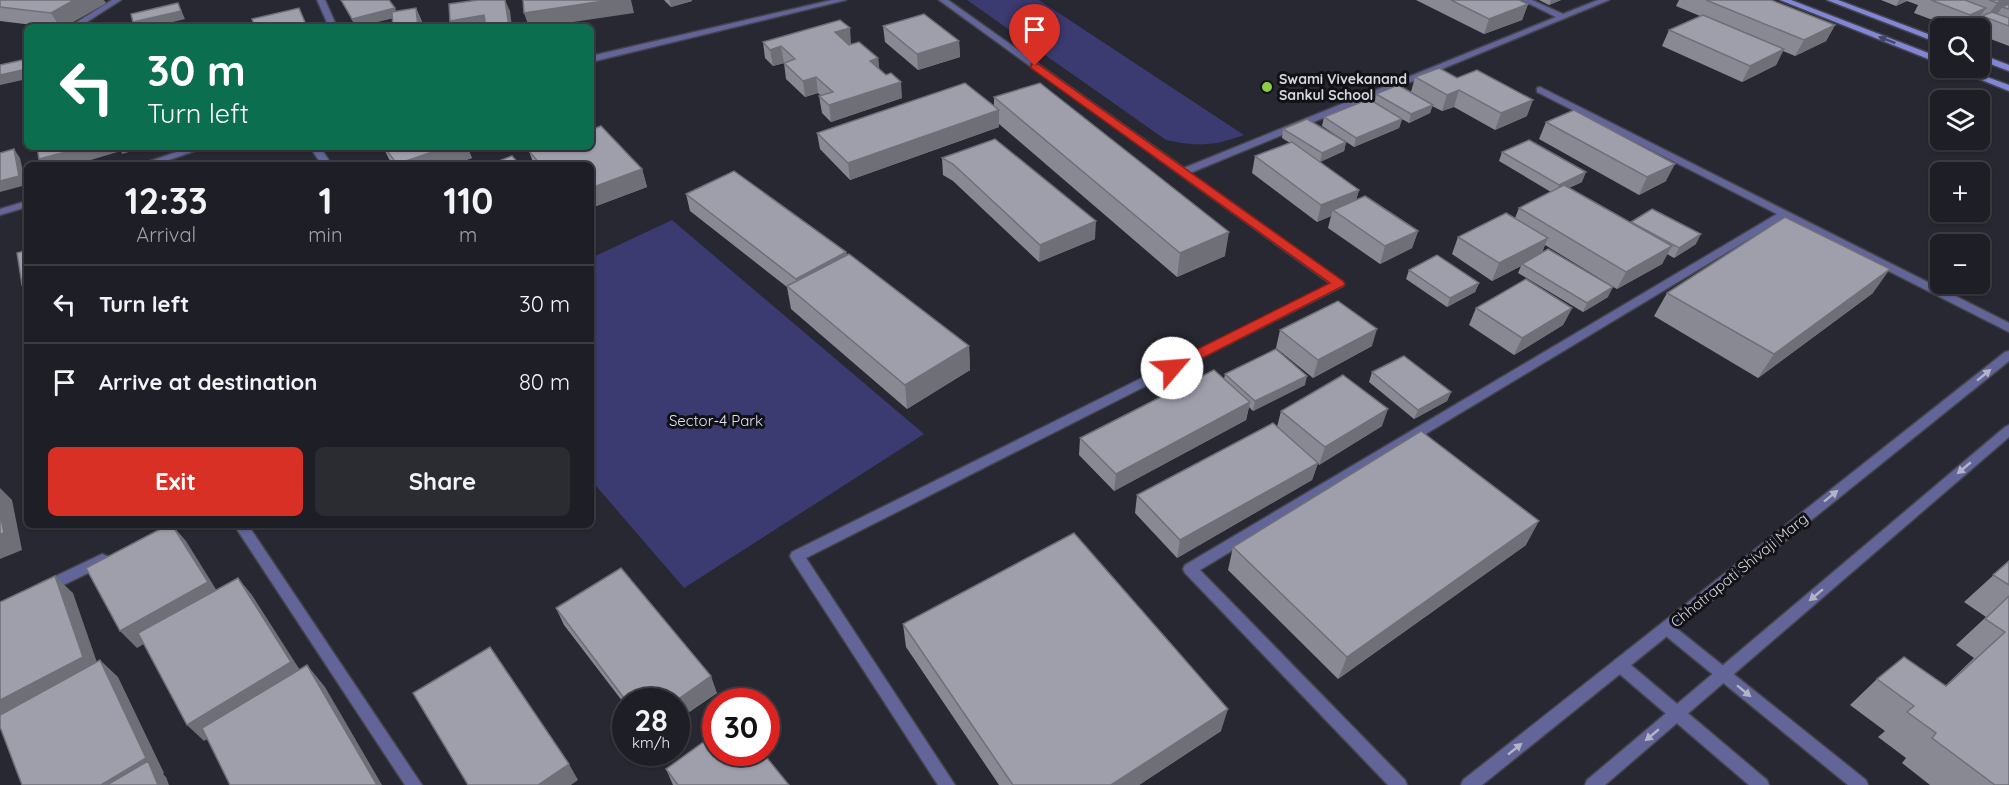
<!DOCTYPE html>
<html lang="en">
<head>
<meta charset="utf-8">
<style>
	body { margin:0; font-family:Quicksand,sans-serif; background:#2b2b32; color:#f1f3f6; height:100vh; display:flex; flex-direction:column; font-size:22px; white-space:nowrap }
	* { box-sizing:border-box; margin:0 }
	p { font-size:20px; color:#a1a2a7 }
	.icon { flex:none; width:33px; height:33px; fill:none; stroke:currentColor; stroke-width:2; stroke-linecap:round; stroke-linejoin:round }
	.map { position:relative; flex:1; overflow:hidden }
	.side { position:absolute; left:24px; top:162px; width:570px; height:366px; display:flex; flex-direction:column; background:#1e1e26; border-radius:9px; box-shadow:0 2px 4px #0004,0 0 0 2px #3c3c43 }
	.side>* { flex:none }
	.guide { position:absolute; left:24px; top:24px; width:570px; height:126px; border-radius:9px; box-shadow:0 2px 4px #0004,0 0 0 2px #3c3c43; background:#0b6e4f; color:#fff; overflow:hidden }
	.fabs { position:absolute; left:1930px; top:18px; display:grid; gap:12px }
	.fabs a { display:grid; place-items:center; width:60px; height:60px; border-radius:9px; background:#1e1e26; box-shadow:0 2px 4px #0004,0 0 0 2px #3c3c43; font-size:30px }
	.speed { position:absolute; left:612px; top:688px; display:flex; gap:12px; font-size:30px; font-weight:700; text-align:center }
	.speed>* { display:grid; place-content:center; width:78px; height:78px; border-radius:50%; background:#1e1e26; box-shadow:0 2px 4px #0004,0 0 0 2px #3c3c43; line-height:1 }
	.speed small { font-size:15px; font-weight:400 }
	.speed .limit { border:9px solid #d22; background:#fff; color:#111 }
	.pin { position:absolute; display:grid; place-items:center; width:51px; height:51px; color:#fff; margin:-62px -26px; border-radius:50% 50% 50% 0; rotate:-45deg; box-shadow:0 0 6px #0007 }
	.pin .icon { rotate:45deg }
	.me { position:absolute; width:66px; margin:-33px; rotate:63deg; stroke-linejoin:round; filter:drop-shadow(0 0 4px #0008) }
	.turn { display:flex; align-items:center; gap:21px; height:126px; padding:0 24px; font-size:27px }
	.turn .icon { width:78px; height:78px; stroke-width:2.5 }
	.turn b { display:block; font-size:42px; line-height:51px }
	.eta { display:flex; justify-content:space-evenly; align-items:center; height:102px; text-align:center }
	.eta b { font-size:36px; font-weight:800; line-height:42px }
	.cta { display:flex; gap:12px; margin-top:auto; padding:12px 24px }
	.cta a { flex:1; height:69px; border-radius:9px; background:#d93025; color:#fff; font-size:24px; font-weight:800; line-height:69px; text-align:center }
	.cta a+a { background:#2b2b32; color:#f1f3f6 }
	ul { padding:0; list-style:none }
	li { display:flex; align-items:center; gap:18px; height:78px; padding:0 24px; border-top:2px solid #3c3c43 }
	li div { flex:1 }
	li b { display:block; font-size:22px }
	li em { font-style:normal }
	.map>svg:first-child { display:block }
	.green { fill:#3b3a71 }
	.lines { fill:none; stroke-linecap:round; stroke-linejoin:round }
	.service-casing { stroke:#44444d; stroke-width:3 }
	.minor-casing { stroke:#44444d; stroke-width:3 }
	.tertiary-casing { stroke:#44444d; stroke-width:3 }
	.secondary-casing { stroke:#44444d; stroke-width:3 }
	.service { fill:#636498; fill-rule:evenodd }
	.minor { fill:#636498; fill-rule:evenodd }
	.tertiary { fill:#636498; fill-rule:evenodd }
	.secondary { fill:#8385d7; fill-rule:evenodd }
	.wall { fill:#888993 }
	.shaded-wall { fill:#6f6f78 }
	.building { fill:#9e9fab; stroke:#6f6f78; stroke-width:1.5 }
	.oneway { fill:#44456d }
	.oneway2 { fill:#b4b4c8 }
	.route { fill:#d93025; stroke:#8d1f18; stroke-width:1.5 }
	.poi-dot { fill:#8bce46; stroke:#111116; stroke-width:2 }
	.labels { text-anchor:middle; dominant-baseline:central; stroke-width:6; stroke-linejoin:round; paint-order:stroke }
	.far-poi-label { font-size:14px; font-weight:bold; fill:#d6d7dd; stroke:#111116; text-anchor:start }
	.park-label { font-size:15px; fill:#dee0f6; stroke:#111116 }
	.street-label { font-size:15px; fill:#d6d7dd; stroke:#111116 }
</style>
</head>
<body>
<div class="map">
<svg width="2009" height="785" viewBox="0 0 2009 785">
	<rect width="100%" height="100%" fill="#282832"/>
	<g class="green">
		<path d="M967 0H1039L1244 135C1212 146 1200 147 1166 140Z"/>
		<path d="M672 220 924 434 684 588 591 480V258Z"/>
	</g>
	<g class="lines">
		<g class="service-casing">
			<g id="service">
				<path d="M234 525H248L422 785H405Z"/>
				<path d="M102 554 107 556 109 560 107 564 49 592 44 594 39 592 37 588 39 584Z"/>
			</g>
		</g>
		<g class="minor-casing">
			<g id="minor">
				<path d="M112 0H121L79 27H69Z"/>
				<path d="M317 0H325L337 27H329Z"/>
				<path d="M832 0H846L591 62V56Z"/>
				<path d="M939 0H948L1184 168 1556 17 1522 0H1532L1563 14 1598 0H1609L1190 173 1343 282 1344 284 1343 286 806 558 955 785H938L792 560 790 556 792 552 1331 284Z"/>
				<path d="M1540 87 2009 323V332L1784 218 1200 570 1405 780 1407 785H1388L1185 573 1183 569 1185 565 1777 214 1537 92V88Z"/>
				<path d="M191 147H206L154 165H139Z"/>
				<path d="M310 147H320L332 165H322Z"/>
				<path d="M27 201V207L0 215V209Z"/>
				<path d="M1666 622 1671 624 1866 780 1868 785H1848L1661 632 1659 628 1661 624Z"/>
				<path d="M1620 658 1625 660 1767 780 1769 785H1749L1615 670 1613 665 1615 660Z"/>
			</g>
		</g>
		<g class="tertiary-casing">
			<g id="tertiary">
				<path d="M2009 351V361L1482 785H1461L1463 780 2005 352Z"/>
				<path d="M2009 425V437L1605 785H1585L1587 780 2005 427Z"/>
			</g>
		</g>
		<g class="secondary-casing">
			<g id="secondary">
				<path d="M1780 0H1791L1941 58V64Z"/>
				<path d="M1827 0H1838L1941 39V44Z"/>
				<path d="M1980 54 2009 65V71L1980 60Z"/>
				<path d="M1952 68H1962L2009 85V91Z"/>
			</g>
		</g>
		<use href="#service" class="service"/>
		<use href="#minor" class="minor"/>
		<use href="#tertiary" class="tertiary"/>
		<use href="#secondary" class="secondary"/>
	</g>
	<g class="wall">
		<path d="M0 0 106 3 64 27H49L0 21Z"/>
		<path d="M341 0 396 12 416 8 423 24 392 18 356 27Z"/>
		<path d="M664 0H692V1L671 7Z"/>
		<path d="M1416 0H1519L1528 4 1522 20 1484 34Z"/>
		<path d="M1539 0H1561L1549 5Z"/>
		<path d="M1679 0H1771L1835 25 1826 41 1795 56 1783 51 1776 65 1742 82 1662 46 1669 30 1700 16 1676 6Z"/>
		<path d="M1881 0H2009V46L1980 35V28H1974L1982 17 1980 16 1975 24 1965 28H1954L1914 13 1918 5 1907 1 1896 6Z"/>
		<path d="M883 26 959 41 960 57 918 70 885 42Z"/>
		<path d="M763 42 851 44 849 45 878 58 879 69 902 98 831 122 822 113 819 96H821L818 93 805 97 786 79 784 63 773 66 765 58Z"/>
		<path d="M1439 68 1527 116 1495 130 1454 107 1442 111 1432 106 1430 113 1409 123 1402 119 1399 128 1354 147 1322 126 1324 117 1374 102 1376 94 1411 92 1415 77Z"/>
		<path d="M994 97 1225 256 1177 277 999 124V127L850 180 820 149 817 133 994 106Z"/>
		<path d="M1546 122 1666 181 1639 195 1539 139Z"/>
		<path d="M1283 129 1346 142 1344 151 1320 162 1359 190 1356 200 1418 231 1412 248 1380 264 1328 228 1331 216 1317 222 1252 173 1255 156 1290 143 1282 138Z"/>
		<path d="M383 147H467L472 158 451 165H393L389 159Z"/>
		<path d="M529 151 642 169 647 187 591 208V165H534Z"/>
		<path d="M1502 152 1582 182 1569 188 1631 223 1696 244 1674 258 1667 254 1662 264 1617 289 1545 245 1542 253 1608 297 1583 312 1518 273 1521 266 1492 281 1452 254 1458 237 1515 218 1519 208 1551 192 1499 161Z"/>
		<path d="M942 158 1095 239 1039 262 953 181 943 175Z"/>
		<path d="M686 194 846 252 847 255 969 346 970 370 907 409 791 309 787 287 690 211Z"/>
		<path d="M1409 270 1479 283 1475 292 1447 307 1406 279Z"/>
		<path d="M1667 293H1873L1758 378 1654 316Z"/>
		<path d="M1476 308H1572L1563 325 1514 355 1469 325Z"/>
		<path d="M1280 330 1372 346 1313 378 1276 348Z"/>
		<path d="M1372 372 1451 392 1447 401 1414 419 1369 382Z"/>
		<path d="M1225 374 1305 385 1253 411 1249 407 1246 420 1114 491 1079 455 1080 438 1224 379Z"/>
		<path d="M1281 411 1382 426 1319 465 1318 463 1312 480 1177 558 1135 513 1137 495 1277 427Z"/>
		<path d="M1526 545 1338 679 1228 570 1233 547Z"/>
		<path d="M2009 561V785H1930L1902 763 1906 758 1878 737 1885 731 1850 705 1877 679 1945 686 1974 658 1956 645 1986 617 1964 602Z"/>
		<path d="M556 608 717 693 676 721V702H626V706L564 625Z"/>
		<path d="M903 624 1221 731 1139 785H999L906 647Z"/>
		<path d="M666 769 789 785H673Z"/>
	</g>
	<g class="shaded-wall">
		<path d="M74 0H104L106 3 64 27H60L51 13Z"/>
		<path d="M505 0 510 11 512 27H509Z"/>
		<path d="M610 0H631L634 13 539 27H529L524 13Z"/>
		<path d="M669 0H692V1L671 7Z"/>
		<path d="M1551 0H1561L1549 5Z"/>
		<path d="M1899 0H1907L1896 6Z"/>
		<path d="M2002 0H2009V8L2002 7 1999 12 1986 18 1997 3Z"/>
		<path d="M178 3 185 19 153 27H136L133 22Z"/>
		<path d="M1528 4 1522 20 1484 34 1489 19Z"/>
		<path d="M395 8 398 17 357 27H356L352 19Z"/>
		<path d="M416 8 423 24V27H418Z"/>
		<path d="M1986 8 1975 24 1965 28H1962L1970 15Z"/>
		<path d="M484 15 488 27H452L450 21Z"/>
		<path d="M1835 25 1826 41 1795 56 1804 40Z"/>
		<path d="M850 28 851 44 836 48 835 32Z"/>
		<path d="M959 41 960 57 918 70 917 54Z"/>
		<path d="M781 46 784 63 773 66 770 50Z"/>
		<path d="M1784 49 1776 65 1742 82 1750 66Z"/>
		<path d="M878 58 880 74 870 61Z"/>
		<path d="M27 69V79L0 85V75Z"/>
		<path d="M816 77 818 93 805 97 803 81Z"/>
		<path d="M901 82 902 98 831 122 829 105Z"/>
		<path d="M1459 90 1454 107 1442 111 1447 95Z"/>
		<path d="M1533 100 1527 116 1495 130 1501 113Z"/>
		<path d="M1433 105 1430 113 1409 123 1411 114Z"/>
		<path d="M999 110V127L850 180 848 163Z"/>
		<path d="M1402 119 1399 128 1354 147 1356 138Z"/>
		<path d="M1346 142 1344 151 1320 162 1322 153Z"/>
		<path d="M73 147H143V148L122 154 121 151 84 162 85 165H44L39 159Z"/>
		<path d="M447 147H467L472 158 451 165H398L397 164Z"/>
		<path d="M14 149 20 158 26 185 0 192V181Z"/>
		<path d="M1675 164 1666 181 1639 195 1647 177Z"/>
		<path d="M642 169 647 187 591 208V188Z"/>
		<path d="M1586 172 1582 182 1555 194 1559 185Z"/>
		<path d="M1359 190 1354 207 1333 210 1331 216 1317 222 1321 205Z"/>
		<path d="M1096 221 1095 239 1039 262 1040 245Z"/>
		<path d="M1418 231 1412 248 1380 264 1385 246Z"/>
		<path d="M1229 232 1225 256 1177 277 1180 253Z"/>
		<path d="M1701 234 1696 244 1674 258 1679 248Z"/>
		<path d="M1548 238 1540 256 1522 264 1521 266 1492 281 1499 263Z"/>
		<path d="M1672 246 1662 264 1617 289 1626 272Z"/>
		<path d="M846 252 849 269 799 296 796 279Z"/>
		<path d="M1890 269 1873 293 1758 378 1774 354Z"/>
		<path d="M27 283V291L22 285Z"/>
		<path d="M1479 283 1475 292 1447 307 1450 298Z"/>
		<path d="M1613 287 1608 297 1583 312 1587 303Z"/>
		<path d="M1572 308 1563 325 1514 355 1522 338Z"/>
		<path d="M1377 329 1372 346 1313 378 1318 360Z"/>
		<path d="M969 346 970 370 907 409 905 385Z"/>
		<path d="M1307 376 1305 385 1253 411 1255 401Z"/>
		<path d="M1451 392 1447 401 1414 419 1418 410Z"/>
		<path d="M1250 402 1246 420 1114 491 1116 474Z"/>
		<path d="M1388 409 1382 426 1319 465 1325 447Z"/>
		<path d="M1318 463 1312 480 1177 558 1180 540Z"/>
		<path d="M0 488 12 500 22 550 0 559Z"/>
		<path d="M1539 521 1526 545 1338 679 1347 657Z"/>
		<path d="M172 525 186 541 222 599 137 648 120 631Z"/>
		<path d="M55 576 73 593 101 674 0 721V700Z"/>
		<path d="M238 578 252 595 305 678 204 741 187 725Z"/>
		<path d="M100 660 118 677 164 773 163 774 166 777 169 785H101Z"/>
		<path d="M307 665 325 687 382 785H377Z"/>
		<path d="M711 676 717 693 676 721V702H674Z"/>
		<path d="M1228 709 1221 731 1139 785H1111Z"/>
		<path d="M569 764 578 780 571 785H538Z"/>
	</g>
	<g class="building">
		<path d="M0 0H74L51 13 0 7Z"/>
		<path d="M341 0H389L395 8 352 19Z"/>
		<path d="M478 0H505L509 27H486L484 15 450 21 449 4Z"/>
		<path d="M523 0H610L524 13Z"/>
		<path d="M1451 0H1519L1528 4 1489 19Z"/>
		<path d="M1706 0H1771L1835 25 1804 40Z"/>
		<path d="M1931 0H1965L1986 8 1970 15Z"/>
		<path d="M1989 0H2002L1997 3Z"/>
		<path d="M178 3 181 11 133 22 131 14Z"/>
		<path d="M2009 4V9L2002 7Z"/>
		<path d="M299 8 307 27H255L252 19Z"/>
		<path d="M416 8 418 27H393L392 12Z"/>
		<path d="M1992 12 2009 18V26L1982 16Z"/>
		<path d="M924 14 959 41 917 54 883 26Z"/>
		<path d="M1703 15 1784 49 1750 66 1669 30Z"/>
		<path d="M840 20 850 28 835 32 849 45 859 42 878 58 870 61 886 75 891 73 901 82 829 105 819 96 833 92 816 77 803 81 784 63 795 59 781 46 770 50 763 42Z"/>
		<path d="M248 24 249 27H235Z"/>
		<path d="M27 59V69L0 75V65Z"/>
		<path d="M1439 68 1457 78 1477 70 1533 100 1501 113 1459 90 1447 95 1415 77Z"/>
		<path d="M965 83 999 110 848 163 817 133Z"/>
		<path d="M1040 83 1229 232 1180 253 994 97Z"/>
		<path d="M1398 85 1433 105 1411 114 1376 94Z"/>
		<path d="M1369 99 1402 119 1356 138 1324 117Z"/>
		<path d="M1574 110 1675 164 1647 177 1546 122Z"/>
		<path d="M1307 119 1346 142 1322 153 1283 129Z"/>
		<path d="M601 126 642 169 591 188V165H541L529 151 541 147H591V130Z"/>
		<path d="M995 139 1096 221 1040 245 953 164 942 158Z"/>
		<path d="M1529 140 1586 172 1559 185 1502 152Z"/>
		<path d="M1292 142 1359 190 1321 205 1255 156Z"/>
		<path d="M37 147H73V150L39 159Z"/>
		<path d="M384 147H447L397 164Z"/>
		<path d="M14 149 19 176 0 181V153Z"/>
		<path d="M512 156 520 165H488Z"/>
		<path d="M734 171 846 252 796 279 686 194Z"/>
		<path d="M1564 185 1672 246 1626 272 1519 208Z"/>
		<path d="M1365 196 1418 231 1385 246 1333 210Z"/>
		<path d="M1652 209 1701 234 1679 248 1631 222Z"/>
		<path d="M1506 213 1548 238 1499 263 1458 237Z"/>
		<path d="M1785 217 1890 269 1774 354 1667 293Z"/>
		<path d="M1548 249 1613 287 1587 303 1522 264Z"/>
		<path d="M27 250V283L22 285 17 253Z"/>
		<path d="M849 254 969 346 905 385 787 286Z"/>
		<path d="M1437 255 1479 283 1450 298 1409 270Z"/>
		<path d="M1526 279 1572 308 1522 338 1476 308Z"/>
		<path d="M1338 301 1377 329 1318 360 1280 330Z"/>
		<path d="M1276 349 1307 376 1255 401 1225 374Z"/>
		<path d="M1404 356 1451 392 1418 410 1372 372Z"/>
		<path d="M1214 370 1250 402 1116 474 1080 438Z"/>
		<path d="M1343 375 1388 409 1325 447 1281 411Z"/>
		<path d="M1273 423 1318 463 1180 540 1137 495Z"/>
		<path d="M1421 431 1539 521 1347 657 1233 547Z"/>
		<path d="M0 513 4 533 0 534Z"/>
		<path d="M168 525H172L208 582 120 631 86 568Z"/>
		<path d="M1074 533 1228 709 1111 785H1013L903 624Z"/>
		<path d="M2009 561V585L1993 575Z"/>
		<path d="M621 568 711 676 674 702H627L556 608Z"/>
		<path d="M55 576 83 657 0 700V602Z"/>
		<path d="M238 578 291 662 187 725 138 633Z"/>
		<path d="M2009 596V785H1995L1932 738 1936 733 1907 712 1914 706 1877 679 1904 657 1946 686 2005 632 1985 619Z"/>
		<path d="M490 647 569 764 538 785H468L413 693Z"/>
		<path d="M100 660 146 758 101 785H22L0 727V715Z"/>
		<path d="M307 665 377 785H230L202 728Z"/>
		<path d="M716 733V753H763L789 785H678L666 769Z"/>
		<path d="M148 761 158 785H107Z"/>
	</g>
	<defs><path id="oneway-solid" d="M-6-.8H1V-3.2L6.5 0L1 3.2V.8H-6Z" transform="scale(1.5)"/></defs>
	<use class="oneway" href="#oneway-solid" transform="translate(1887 40) rotate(-159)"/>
	<g class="oneway2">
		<use href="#oneway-solid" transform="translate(1984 375) rotate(-39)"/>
		<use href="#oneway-solid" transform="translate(1964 468) rotate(140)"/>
		<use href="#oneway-solid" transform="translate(1831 496) rotate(-39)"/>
		<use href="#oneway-solid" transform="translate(1816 595) rotate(140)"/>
		<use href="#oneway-solid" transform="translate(1744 691) rotate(39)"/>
		<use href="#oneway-solid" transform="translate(1652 735) rotate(140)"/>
		<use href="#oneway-solid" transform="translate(1515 749) rotate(-39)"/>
	</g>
	<path class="route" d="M1031 64H1038L1343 281 1345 284 1343 286 1177 371H1168L1166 368 1168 364 1330 283 1031 68Z"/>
	<circle class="poi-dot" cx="1267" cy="87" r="6"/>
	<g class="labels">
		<g class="far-poi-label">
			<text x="1279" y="79">Swami Vivekanand<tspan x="1279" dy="16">Sankul School</tspan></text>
		</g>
		<g class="park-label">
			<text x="716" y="420">Sector-4 Park</text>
		</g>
		<g class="street-label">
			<text transform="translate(1739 570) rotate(-39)">Chhatrapati Shivaji Marg</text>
		</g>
	</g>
</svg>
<div class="fabs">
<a><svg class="icon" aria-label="search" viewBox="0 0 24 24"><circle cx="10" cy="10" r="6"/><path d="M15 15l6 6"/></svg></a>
<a><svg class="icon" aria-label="layers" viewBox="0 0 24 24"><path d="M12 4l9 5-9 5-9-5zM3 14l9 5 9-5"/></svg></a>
<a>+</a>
<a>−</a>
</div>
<div class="speed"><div>28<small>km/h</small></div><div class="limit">30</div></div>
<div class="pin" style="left:1035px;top:66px;background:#d93025"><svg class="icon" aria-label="arrive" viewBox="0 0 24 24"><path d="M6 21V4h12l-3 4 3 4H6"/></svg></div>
<svg class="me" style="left:1172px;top:368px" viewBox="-20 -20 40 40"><circle r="19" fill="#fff"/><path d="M0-13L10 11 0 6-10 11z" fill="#d93025"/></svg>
<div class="guide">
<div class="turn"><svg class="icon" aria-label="left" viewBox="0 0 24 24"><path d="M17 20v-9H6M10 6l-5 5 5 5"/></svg><div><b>30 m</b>Turn left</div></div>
</div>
<section class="side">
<div class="eta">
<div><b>12:33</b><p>Arrival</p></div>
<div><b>1</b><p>min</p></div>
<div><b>110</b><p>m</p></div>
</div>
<ul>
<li><svg class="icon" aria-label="left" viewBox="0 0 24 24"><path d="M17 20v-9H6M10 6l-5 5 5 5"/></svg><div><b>Turn left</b></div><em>30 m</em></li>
<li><svg class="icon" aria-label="arrive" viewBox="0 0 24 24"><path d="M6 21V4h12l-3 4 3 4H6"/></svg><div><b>Arrive at destination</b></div><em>80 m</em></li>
</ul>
<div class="cta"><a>Exit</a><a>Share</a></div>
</section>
</div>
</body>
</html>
